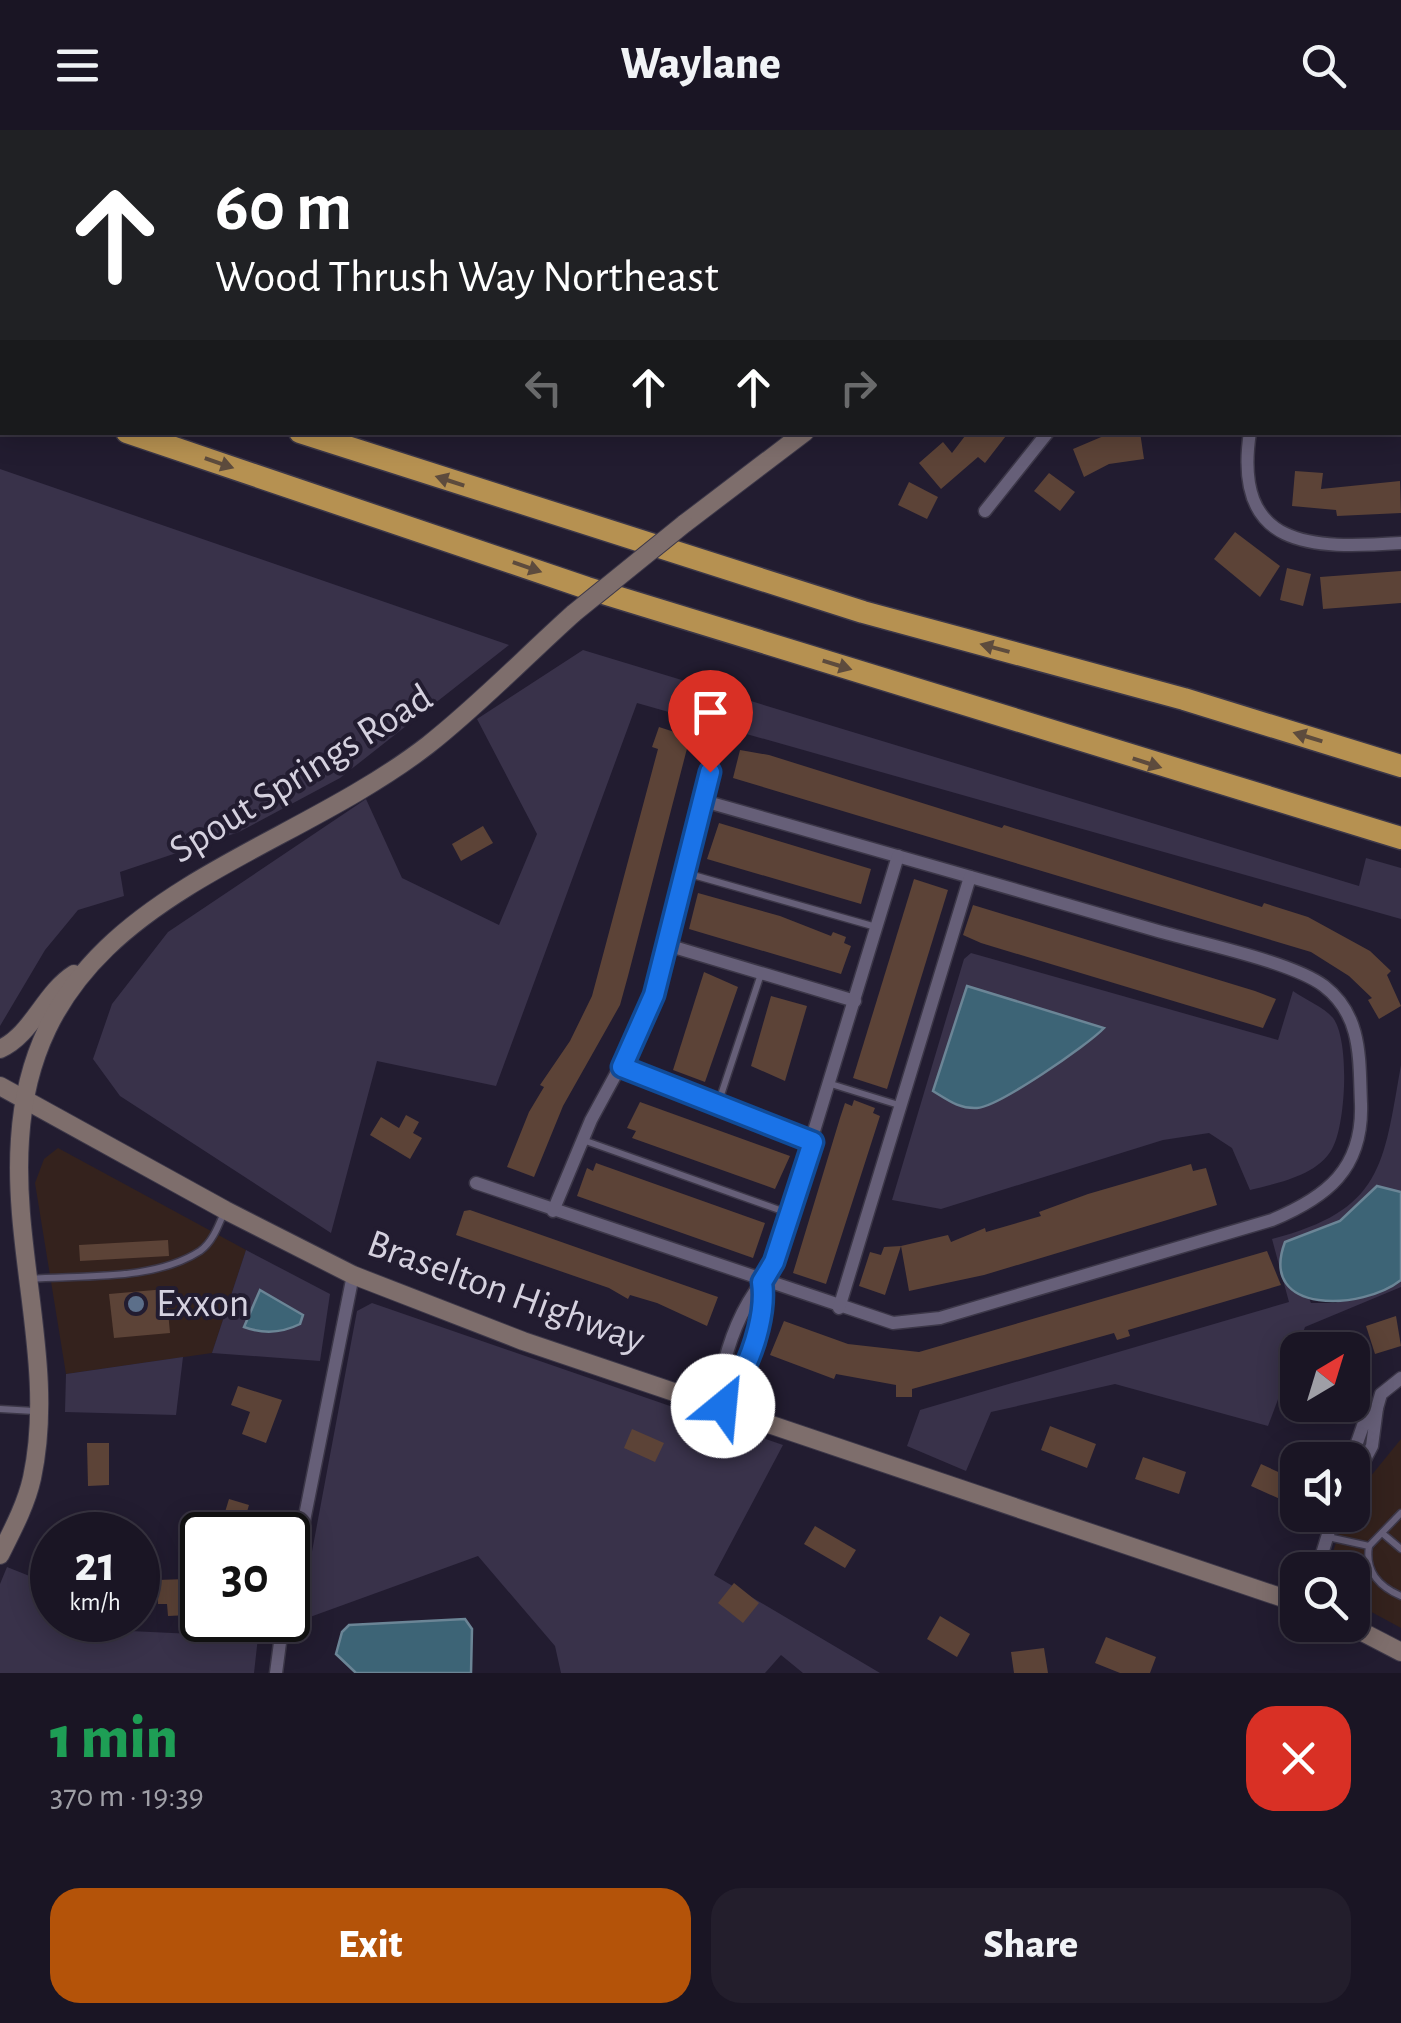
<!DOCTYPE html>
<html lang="en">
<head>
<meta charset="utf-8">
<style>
	body { margin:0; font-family:"Alegreya Sans",sans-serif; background:#231e2c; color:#f1f3f6; height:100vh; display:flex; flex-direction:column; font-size:38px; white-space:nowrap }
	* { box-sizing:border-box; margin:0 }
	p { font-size:32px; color:#9f9fa6 }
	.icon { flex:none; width:55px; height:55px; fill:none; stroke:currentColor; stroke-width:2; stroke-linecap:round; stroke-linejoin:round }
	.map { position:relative; height:1543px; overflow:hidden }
	.drawer { display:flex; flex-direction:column; background:#1a1524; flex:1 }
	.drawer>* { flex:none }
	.banner { position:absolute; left:0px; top:0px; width:1402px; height:305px; box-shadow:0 5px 25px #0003,0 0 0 2px #383441; background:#202124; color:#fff; overflow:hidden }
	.needle { width:65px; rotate:38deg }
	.controls { position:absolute; left:1280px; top:1202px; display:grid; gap:20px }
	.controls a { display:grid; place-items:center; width:90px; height:90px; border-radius:20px; background:#1a1524; box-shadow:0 5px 25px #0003,0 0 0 2px #383441; font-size:50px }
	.speed { position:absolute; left:30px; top:1382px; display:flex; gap:20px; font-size:50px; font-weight:700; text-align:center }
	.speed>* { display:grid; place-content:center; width:130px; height:130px; border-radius:50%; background:#1a1524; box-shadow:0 5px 25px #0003,0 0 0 2px #383441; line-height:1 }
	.speed small { font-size:25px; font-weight:400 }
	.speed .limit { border:5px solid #111; border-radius:15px; background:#fff; color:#111 }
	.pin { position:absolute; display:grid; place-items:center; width:85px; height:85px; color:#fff; margin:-102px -42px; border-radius:50% 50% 50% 0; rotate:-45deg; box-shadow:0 0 10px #0007 }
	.pin .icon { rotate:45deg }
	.me { position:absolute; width:110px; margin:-55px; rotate:28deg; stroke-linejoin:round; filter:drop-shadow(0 0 8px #0008) }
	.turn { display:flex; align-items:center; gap:35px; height:210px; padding:0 50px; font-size:45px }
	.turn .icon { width:130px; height:130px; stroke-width:2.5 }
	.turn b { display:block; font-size:70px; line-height:85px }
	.lanes { display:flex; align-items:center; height:95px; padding:0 50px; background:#0003; justify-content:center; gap:50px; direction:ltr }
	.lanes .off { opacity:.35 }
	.round { display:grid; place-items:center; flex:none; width:105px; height:105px; border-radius:30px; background:#231e2c }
	.head { display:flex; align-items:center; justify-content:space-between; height:170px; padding:0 50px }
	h1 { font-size:60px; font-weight:800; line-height:75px; color:#1e9e55 }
	.cta { display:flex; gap:20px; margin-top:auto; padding:20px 50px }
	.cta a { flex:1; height:115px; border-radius:30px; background:#b45309; color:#fff; font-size:40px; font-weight:800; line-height:115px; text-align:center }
	.cta a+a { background:#231e2c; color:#f1f3f6 }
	header { display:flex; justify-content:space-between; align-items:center; height:130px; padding:0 50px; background:#1a1524; font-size:45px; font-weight:800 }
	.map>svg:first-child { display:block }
	.commercial { fill:#34221d }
	.green { fill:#39324a }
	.water { fill:#3d6476; stroke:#6b8596; stroke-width:2.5 }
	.building { fill:#5c4337 }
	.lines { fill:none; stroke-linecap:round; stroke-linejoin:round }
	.lane-casing { stroke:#3c3748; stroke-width:9 }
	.street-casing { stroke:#3c3748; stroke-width:15 }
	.secondary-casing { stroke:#3c3748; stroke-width:20 }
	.highway-casing { stroke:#3c3748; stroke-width:25 }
	.lane { stroke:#665f78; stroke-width:6 }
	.street { stroke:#665f78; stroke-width:12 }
	.secondary { stroke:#7e6e6c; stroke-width:18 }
	.highway { stroke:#b69151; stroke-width:22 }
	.secondary-bridge-casing { stroke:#3c3748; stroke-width:20; stroke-linecap:butt }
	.secondary-bridge { stroke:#7e6e6c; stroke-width:18 }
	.oneway { fill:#5d4b3d }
	.route-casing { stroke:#114b97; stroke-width:25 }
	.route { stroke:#1a73e8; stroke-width:18 }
	.service-dot { fill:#5c6f8a; stroke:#221c30; stroke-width:4 }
	.labels { text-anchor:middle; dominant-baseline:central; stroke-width:8; stroke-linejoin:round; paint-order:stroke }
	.street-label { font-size:40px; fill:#d5d1df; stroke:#221c30 }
	.poi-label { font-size:40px; fill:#d5d1df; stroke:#221c30; text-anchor:start }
</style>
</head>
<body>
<header><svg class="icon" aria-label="menu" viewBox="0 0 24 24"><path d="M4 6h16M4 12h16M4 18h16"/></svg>Waylane<svg class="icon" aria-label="search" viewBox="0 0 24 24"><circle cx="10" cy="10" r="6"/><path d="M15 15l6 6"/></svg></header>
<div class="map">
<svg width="1401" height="1543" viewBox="0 0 1401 1543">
	<rect width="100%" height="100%" fill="#221c30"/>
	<g class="commercial">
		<path d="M58 1018 246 1120 212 1223 66 1244 35 1053 44 1029Z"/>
		<path d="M1401 1309V1498L1353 1472 1352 1440H1327L1345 1385H1352L1353 1368Z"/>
	</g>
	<g class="green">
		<path d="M729 0H1328L1324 2Z"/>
		<path d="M0 339 509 515 340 648 239 702 120 742 124 766 78 780 45 820 0 896Z"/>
		<path d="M583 520 1359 756 1366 728 1401 738V789L637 573 496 956 377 931 331 1103 120 966 93 929 112 874 168 802 366 669 402 748 499 795 537 704 477 589Z"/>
		<path d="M971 823 1278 910 1293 861C1304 869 1324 877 1333 888 1350 910 1346 995 1332 1019 1317 1046 1277 1053 1250 1060L1232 1018 1209 1003 1163 1010 941 1079 892 1070 964 829Z"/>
		<path d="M1401 935V1062L1377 1056 1340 1091 1285 1112 1311 1173H1335L1401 1150V1157L1305 1197 1268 1296 1115 1254 991 1282 966 1341 907 1316 920 1280 1289 1172 1272 1109C1383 1080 1383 1036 1401 935Z"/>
		<path d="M246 1120 330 1164 320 1231 212 1223Z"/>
		<path d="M372 1173 783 1315 714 1445 880 1543H803L781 1525 765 1543H561L555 1516 478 1426 299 1491 357 1181Z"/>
		<path d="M183 1227 176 1285 65 1282 66 1244Z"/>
		<path d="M7 1437 52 1455V1490H132L130 1501 258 1507 254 1543H0V1454Z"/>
	</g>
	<g class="water">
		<path d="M967 856 1104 898C1088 915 998 977 977 978 959 979 948 970 933 961Z"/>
		<path d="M1377 1056 1401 1062V1150C1364 1180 1257 1186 1285 1112L1340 1091Z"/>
		<path d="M260 1160 303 1185 300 1194C282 1203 263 1204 244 1197Z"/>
		<path d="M465 1489 472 1499 471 1543H356L336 1524 342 1502 349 1495Z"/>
	</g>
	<g class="building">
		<path d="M968 302H1009L985 333 978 327 941 359 919 333 943 312 952 323Z"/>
		<path d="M1113 302H1140L1144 329 1109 334 1084 347 1073 319Z"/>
		<path d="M1295 341 1323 343 1321 359 1400 351 1401 383 1337 386 1336 380 1292 376Z"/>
		<path d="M1049 343 1075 362 1060 381 1034 361Z"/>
		<path d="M909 352 938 367 927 389 898 375Z"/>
		<path d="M1235 402 1280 436 1260 467 1214 429Z"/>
		<path d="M1287 438 1311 444 1303 476 1280 470Z"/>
		<path d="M1401 441V473L1323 479 1320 447Z"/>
		<path d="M659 597 690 607 628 846 620 875 563 976 534 1047 507 1037 529 982 544 957 540 955 570 911 592 866 658 619 652 617Z"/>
		<path d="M740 620 769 625 1002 698 1004 695 1262 777 1264 773 1308 787 1370 821 1391 841 1387 845 1401 876 1379 889 1368 870 1372 868 1349 846 1311 822 733 648Z"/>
		<path d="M719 693 871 739 861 774 707 729Z"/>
		<path d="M483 696 493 713 461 731 452 714Z"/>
		<path d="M914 749 948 760 887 959 853 948Z"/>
		<path d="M698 763 780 786 831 806 833 802 846 807 844 813 851 816 841 844 689 799Z"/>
		<path d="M973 775 1255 861 1276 869 1263 898 981 813 963 805Z"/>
		<path d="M704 842 738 857 705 952 673 940Z"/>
		<path d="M771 866 807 876 785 951 751 936Z"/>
		<path d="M854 970 875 978 873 983 880 986 826 1154 793 1143 840 988 845 973 852 976Z"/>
		<path d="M640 972 790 1026 775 1059 632 1008 636 1001 627 998Z"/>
		<path d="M406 985 419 992 413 1003 422 1008 410 1029 370 1005 381 987 399 998Z"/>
		<path d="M596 1033 765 1093 753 1128 577 1066 587 1038 593 1041Z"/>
		<path d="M1191 1034 1193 1041 1206 1038 1217 1075 984 1145 909 1161 901 1116 948 1105 951 1112 985 1098 986 1102 1041 1086 1039 1082 1088 1064Z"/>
		<path d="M470 1080 718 1167 707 1196 657 1173 630 1165 628 1169 609 1158 456 1105 464 1081Z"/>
		<path d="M168 1110 169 1126 80 1131 79 1115Z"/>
		<path d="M901 1116 885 1165 859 1156 870 1122 881 1125 884 1117Z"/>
		<path d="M1267 1121 1281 1155 1128 1200 1130 1206 1117 1210 1114 1203 912 1259V1267H896V1255L836 1244 834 1249 770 1225 784 1191 848 1214 919 1222Z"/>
		<path d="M166 1159 170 1203 114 1208 109 1164Z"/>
		<path d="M1396 1186 1401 1216 1375 1224 1366 1196Z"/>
		<path d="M238 1256 282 1270 266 1313 242 1304 250 1282 231 1275Z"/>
		<path d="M1050 1296 1096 1314 1087 1338 1041 1320Z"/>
		<path d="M632 1299 664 1313 655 1332 624 1318Z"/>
		<path d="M87 1313H109V1355L88 1356Z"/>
		<path d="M1143 1327 1186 1342 1179 1364 1135 1349Z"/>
		<path d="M1261 1334 1298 1351V1377L1251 1356Z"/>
		<path d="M229 1369 249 1375 240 1405H218Z"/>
		<path d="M815 1396 856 1420 845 1438 804 1414Z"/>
		<path d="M187 1449 189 1485 168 1486 167 1474H158L157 1450Z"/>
		<path d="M734 1453 759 1473 743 1493 718 1473Z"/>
		<path d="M940 1486 970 1504 957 1527 927 1509Z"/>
		<path d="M1106 1507 1156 1527 1150 1543H1120L1095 1533Z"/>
		<path d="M1044 1518 1048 1543H1014L1011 1522Z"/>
	</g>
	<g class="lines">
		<g class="lane-casing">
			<g id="lane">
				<path d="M235 2 237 0"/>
				<path d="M686 743 876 797"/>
				<path d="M831 954 902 976"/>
				<path d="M718 974 761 844"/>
				<path d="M583 1010 788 1083"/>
				<path d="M30 1149C83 1145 154 1151 200 1121 213 1112 219 1094 225 1080"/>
				<path d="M0 1279 34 1281"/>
				<path d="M1382 1403 1401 1419"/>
				<path d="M1328 1407 1369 1416C1365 1441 1378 1456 1401 1466"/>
				<path d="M1369 1416 1401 1383"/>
			</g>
		</g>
		<g class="street-casing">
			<g id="street">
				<path d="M361 0 363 2"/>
				<path d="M864 0 865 2"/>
				<path d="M1207 0 1208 2"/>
				<path d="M996 2 1001 0"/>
				<path d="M1400 127 1401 126"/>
				<path d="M1250 302C1232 419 1311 419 1401 413"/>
				<path d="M985 381 1048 302"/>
				<path d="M667 815 855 871"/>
				<path d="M622 937 813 1012"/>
				<path d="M476 1053 893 1193 940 1188 1272 1090C1327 1067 1363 1039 1361 974 1359 930 1363 886 1324 856 1292 832 1200 813 1158 801 1007 757 855 714 704 671"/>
				<path d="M553 1081 591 990 648 885 717 613"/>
				<path d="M762 1152 774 1132 898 726"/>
				<path d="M839 1178 970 747"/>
				<path d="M723 1276C727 1261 735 1256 742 1243 755 1218 766 1180 762 1152 740 1180 728 1213 721 1247L729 1257"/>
				<path d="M1377 1278 1381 1264 1401 1248"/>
				<path d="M1351 1330 1366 1287 1377 1278 1372 1316 1352 1354"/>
				<path d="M1317 1440 1334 1385"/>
				<path d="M288 1471 353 1145"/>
				<path d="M276 1543 283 1490"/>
			</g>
		</g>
		<g class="secondary-casing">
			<g id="secondary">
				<path d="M1312 2 1317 0"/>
				<path d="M684 394 805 302"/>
				<path d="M0 919C32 905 44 863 74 844"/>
				<path d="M0 956 225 1080 353 1145 523 1211 1298 1473"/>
				<path d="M0 1425C12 1401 26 1375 32 1348 56 1236 12 1122 20 1009 35 769 270 737 428 615 479 575 526 526 574 483"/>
				<path d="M1349 1495 1401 1522"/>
			</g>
		</g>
		<g class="highway-casing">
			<g id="highway">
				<path d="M0 190 2 191"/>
				<path d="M0 260 2 261"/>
				<path d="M127 302 587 458 1401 708"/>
				<path d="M300 302 863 482 1184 569 1401 636"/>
			</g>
		</g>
		<use href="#lane" class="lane"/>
		<use href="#street" class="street"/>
		<use href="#secondary" class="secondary"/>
		<use href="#highway" class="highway"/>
		<g class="secondary-bridge-casing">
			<path id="secondary-bridge" d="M574 483 684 394"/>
		</g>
		<use href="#secondary-bridge" class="secondary-bridge"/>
	</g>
	<defs><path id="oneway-solid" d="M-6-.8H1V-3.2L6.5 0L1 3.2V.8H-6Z" transform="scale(2.5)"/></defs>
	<g class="oneway">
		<use href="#oneway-solid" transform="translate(219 333) rotate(19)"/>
		<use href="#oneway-solid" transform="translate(450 351) rotate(-162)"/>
		<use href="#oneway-solid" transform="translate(527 437) rotate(19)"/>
		<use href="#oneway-solid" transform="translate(995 518) rotate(-165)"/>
		<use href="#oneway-solid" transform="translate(837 535) rotate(17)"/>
		<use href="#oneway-solid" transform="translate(1308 607) rotate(-163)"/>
		<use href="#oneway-solid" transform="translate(1147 633) rotate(18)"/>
	</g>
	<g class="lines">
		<g class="route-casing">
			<path id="route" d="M710 642 654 865 622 937 813 1012 774 1132 762 1152C766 1180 755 1218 742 1243 735 1256 727 1261 723 1276"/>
		</g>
		<use href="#route" class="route"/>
	</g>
	<circle class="service-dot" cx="136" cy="1174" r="10"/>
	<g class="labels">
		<g class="street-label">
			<text transform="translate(301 644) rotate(-32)">Spout Springs Road</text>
			<text transform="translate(506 1162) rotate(20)">Braselton Highway</text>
		</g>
		<g class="poi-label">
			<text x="156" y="1174">Exxon</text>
		</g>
	</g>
</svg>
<div class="controls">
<a><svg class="needle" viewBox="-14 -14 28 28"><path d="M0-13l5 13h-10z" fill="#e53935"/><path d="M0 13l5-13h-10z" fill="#9f9fa6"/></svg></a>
<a><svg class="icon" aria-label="sound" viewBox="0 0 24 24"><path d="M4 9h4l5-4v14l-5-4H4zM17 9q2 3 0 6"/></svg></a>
<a><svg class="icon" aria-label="search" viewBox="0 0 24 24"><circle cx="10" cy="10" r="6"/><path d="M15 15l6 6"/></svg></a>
</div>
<div class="speed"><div>21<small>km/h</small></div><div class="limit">30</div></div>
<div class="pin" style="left:710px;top:642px;background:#d93025"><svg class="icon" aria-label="arrive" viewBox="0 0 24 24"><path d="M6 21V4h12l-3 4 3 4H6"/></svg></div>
<svg class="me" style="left:723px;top:1276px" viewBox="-20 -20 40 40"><circle r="19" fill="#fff"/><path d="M0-13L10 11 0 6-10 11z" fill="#1a73e8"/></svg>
<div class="banner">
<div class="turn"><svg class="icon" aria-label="ahead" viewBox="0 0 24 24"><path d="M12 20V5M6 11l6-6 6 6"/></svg><div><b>60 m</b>Wood Thrush Way Northeast</div></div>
<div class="lanes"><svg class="icon off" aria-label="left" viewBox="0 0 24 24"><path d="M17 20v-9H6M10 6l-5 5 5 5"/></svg><svg class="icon" aria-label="ahead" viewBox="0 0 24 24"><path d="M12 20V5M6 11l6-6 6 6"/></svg><svg class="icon" aria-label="ahead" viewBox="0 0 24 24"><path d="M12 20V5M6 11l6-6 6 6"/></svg><svg class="icon off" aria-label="right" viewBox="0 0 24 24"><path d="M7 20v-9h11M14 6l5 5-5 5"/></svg></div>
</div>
</div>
<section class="drawer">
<div class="head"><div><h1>1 min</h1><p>370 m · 19:39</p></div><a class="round" style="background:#d93025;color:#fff"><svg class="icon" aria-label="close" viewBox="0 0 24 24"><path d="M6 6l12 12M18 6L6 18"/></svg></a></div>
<div class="cta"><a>Exit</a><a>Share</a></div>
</section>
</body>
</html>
